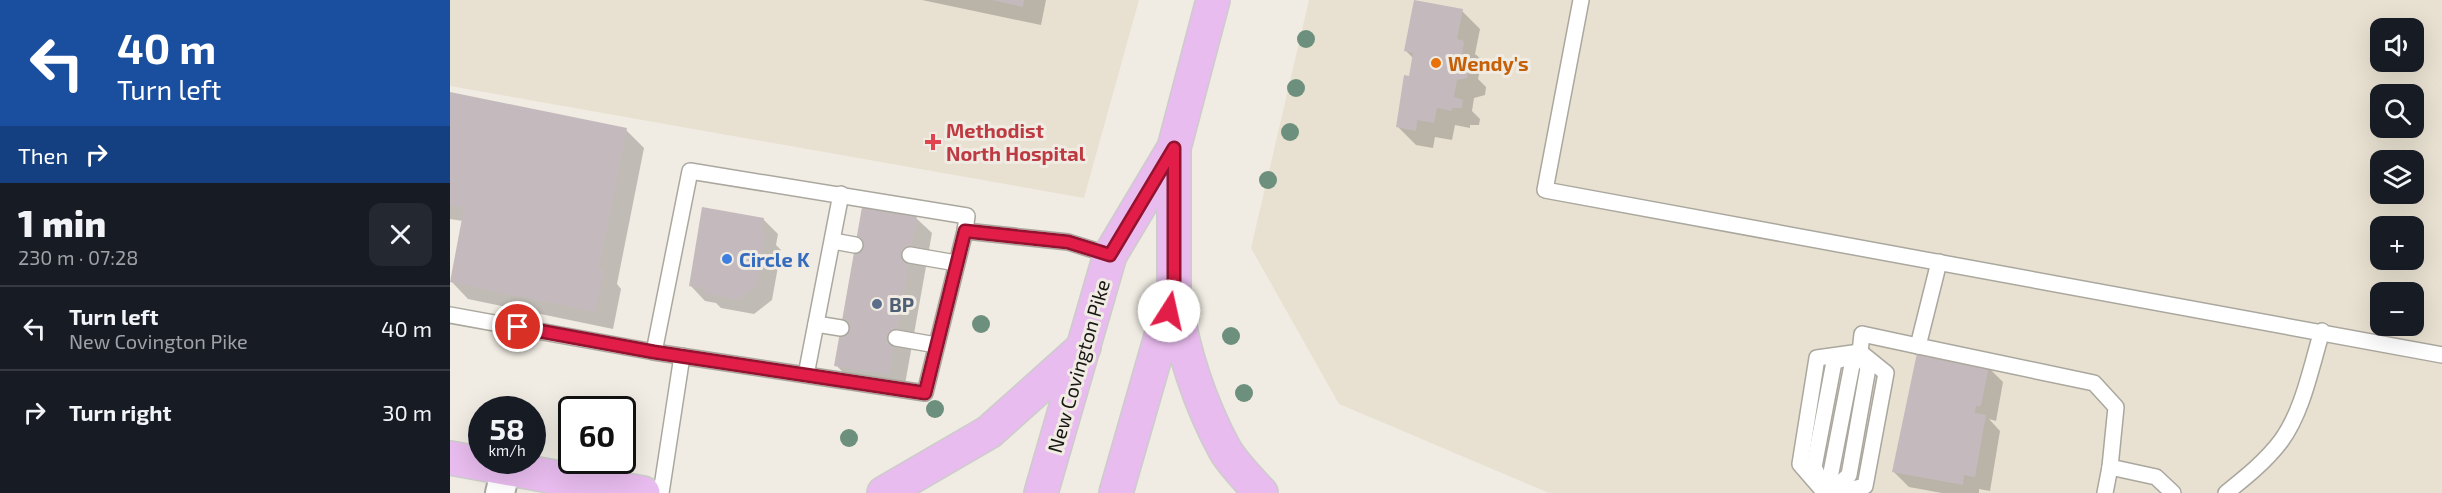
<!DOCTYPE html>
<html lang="en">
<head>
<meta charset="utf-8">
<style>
	body { margin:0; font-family:"Exo 2",sans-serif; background:#242831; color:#f1f3f6; height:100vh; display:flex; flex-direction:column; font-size:22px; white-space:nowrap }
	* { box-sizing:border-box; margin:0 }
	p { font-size:20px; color:#9ea1a6 }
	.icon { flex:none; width:33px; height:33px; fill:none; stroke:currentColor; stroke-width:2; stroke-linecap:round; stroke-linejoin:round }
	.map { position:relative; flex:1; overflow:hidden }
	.sheet { display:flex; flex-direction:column; background:#171b24; width:450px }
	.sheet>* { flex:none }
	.top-card { background:#1a4fa0; color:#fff; overflow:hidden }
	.controls { position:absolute; left:1920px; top:18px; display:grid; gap:12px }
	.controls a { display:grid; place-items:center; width:54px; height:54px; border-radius:12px; background:#171b24; box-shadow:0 6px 24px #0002; font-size:30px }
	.speed { position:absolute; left:18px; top:396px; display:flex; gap:12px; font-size:30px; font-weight:700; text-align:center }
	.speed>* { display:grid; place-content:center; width:78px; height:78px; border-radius:50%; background:#171b24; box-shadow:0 6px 24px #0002; line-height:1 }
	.speed small { font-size:15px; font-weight:400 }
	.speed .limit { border:3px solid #111; border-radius:9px; background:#fff; color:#111 }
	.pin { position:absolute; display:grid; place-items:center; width:51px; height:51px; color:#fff; margin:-26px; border:3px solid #fff; border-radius:50%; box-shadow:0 2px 6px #0007 }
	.me { position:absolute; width:66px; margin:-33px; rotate:10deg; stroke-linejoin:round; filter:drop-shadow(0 0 4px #0008) }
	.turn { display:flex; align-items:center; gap:21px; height:126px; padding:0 18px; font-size:27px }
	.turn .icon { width:78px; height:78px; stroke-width:2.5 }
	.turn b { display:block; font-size:42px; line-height:51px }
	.then { display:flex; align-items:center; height:57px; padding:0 18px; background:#0003; gap:12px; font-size:22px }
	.round { display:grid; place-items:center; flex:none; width:63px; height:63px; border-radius:12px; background:#242831 }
	.head { display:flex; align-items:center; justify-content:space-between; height:102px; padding:0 18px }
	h1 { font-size:36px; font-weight:800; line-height:45px }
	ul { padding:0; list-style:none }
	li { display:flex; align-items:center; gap:18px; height:84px; padding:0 18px; border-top:2px solid #363941 }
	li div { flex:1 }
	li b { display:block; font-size:22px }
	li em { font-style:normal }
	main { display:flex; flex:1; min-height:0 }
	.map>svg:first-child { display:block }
	.built { fill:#e8e1d1; fill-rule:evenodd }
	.shadow { fill:#0003 }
	.building { fill:#c4babd }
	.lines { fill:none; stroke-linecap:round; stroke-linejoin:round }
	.lane-casing { stroke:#aaa79e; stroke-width:18 }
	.street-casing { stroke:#aaa79e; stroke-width:32 }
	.primary-casing { stroke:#cccccb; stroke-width:36 }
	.lane { stroke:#fff; stroke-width:15 }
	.street { stroke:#fff; stroke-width:28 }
	.primary { stroke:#e8bcee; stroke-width:33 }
	.tree { fill:#6d907e }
	.route-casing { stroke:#92132f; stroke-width:15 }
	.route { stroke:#e11d48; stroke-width:10 }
	.food-dot { fill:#e8710a; stroke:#f0ece3; stroke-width:2 }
	.health-dot { fill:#e0444e; stroke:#f0ece3; stroke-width:2 }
	.shop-dot { fill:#3f7fe0; stroke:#f0ece3; stroke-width:2 }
	.service-dot { fill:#5c6f8a; stroke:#f0ece3; stroke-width:2 }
	.labels { text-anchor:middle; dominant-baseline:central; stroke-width:6; stroke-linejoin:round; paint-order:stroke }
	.food-label { font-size:20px; font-weight:bold; fill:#c56008; stroke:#f0ece3; text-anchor:start }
	.health-label { font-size:20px; font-weight:bold; fill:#be3a42; stroke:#f0ece3; text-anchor:start }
	.shop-label { font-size:20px; font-weight:bold; fill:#366cbe; stroke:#f0ece3; text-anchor:start }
	.service-label { font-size:20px; font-weight:bold; fill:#4e5e75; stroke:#f0ece3; text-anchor:start }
	.street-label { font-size:20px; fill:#181714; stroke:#f0ece3 }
</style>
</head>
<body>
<main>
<section class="sheet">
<div class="top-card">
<div class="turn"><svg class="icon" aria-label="left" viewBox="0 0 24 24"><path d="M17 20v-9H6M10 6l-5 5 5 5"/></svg><div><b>40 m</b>Turn left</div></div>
<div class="then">Then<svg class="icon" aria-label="right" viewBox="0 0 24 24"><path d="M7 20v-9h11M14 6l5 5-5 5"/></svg></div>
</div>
<div class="head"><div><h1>1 min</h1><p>230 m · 07:28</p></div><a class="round"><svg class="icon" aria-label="close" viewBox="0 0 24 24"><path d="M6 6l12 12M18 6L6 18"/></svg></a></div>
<ul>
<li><svg class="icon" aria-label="left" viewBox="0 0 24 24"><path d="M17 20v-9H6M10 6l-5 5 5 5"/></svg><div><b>Turn left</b><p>New Covington Pike</p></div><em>40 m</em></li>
<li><svg class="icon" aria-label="right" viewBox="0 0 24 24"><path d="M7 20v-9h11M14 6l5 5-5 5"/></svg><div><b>Turn right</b></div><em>30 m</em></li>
</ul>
</section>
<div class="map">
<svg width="1992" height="493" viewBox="0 0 1992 493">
	<rect width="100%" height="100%" fill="#f0ece3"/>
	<g class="built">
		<path d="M0 0H689L634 198 0 86Z"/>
		<path d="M859 0H1992V493H1099L889 404 801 248ZM1930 28H1964V62H1930ZM1930 94H1964V128H1930ZM1930 160H1964V194H1930ZM1930 226H1964V260H1930ZM1930 292H1964V326H1930Z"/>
	</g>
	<g class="shadow">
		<path d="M472 0H596L591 25Z"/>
		<path d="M1012 11 1030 29 1025 54 1032 60 1028 79 1036 87 1035 95 1024 98 1022 111 1030 119 1029 125H1020V128L1005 125 1002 140 985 137 983 148 966 145 948 127 964 59 956 51Z"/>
		<path d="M0 94 176 130 194 148 167 284 171 289 163 329 18 299 1 281 13 221 0 219Z"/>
		<path d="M466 218 482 233 454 390 401 381 386 365Z"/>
		<path d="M313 219 328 234 326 245 331 250 322 300 304 314 271 308 266 303 255 301 240 285Z"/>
		<path d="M1538 367 1553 382 1546 421 1539 419 1550 431 1540 491 1529 489V493H1492L1459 487 1444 472Z"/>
	</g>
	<g class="building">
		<path d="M542 0H574L573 7Z"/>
		<path d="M964 0 1013 9 1007 39 1014 41 1011 62 1019 68 1017 78 1007 80 1004 97 1013 100 1012 108H1002V111L987 108 984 123 967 120 966 131 946 127 954 75 959 76 963 53 954 51Z"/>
		<path d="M0 92 177 128 149 268 154 269 145 312 0 282 14 208 0 205Z"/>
		<path d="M252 207 314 218 311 232 316 233 307 285 288 300 254 293 255 289 239 286Z"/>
		<path d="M412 207 467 216 439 375 384 366Z"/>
		<path d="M1467 353 1539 366 1531 406H1526L1525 413 1536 415 1525 477 1514 475 1513 485 1442 472Z"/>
	</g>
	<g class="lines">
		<g class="lane-casing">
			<g id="lane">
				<path d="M1131 0 1095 190 1992 355"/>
				<path d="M383 241 405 245"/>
				<path d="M460 255 506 263"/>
				<path d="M1489 262 1468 346 1644 383 1666 407 1660 467 1706 477 1723 493"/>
				<path d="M0 315 204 352 475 393 515 231"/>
				<path d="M366 324 391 328"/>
				<path d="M446 338 486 345"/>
				<path d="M204 352 240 171 517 216 515 231 618 242 660 255"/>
				<path d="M356 375 391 194"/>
				<path d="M1371 482 1364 467 1384 362 1399 357"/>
				<path d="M211 493 232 356"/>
				<path d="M1375 493 1350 464 1367 358 1410 352 1436 373 1415 486 1384 493"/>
				<path d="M1377 493 1402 365 1410 352 1412 334 1468 346"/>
				<path d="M1379 493 1399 475 1418 368 1411 355"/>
				<path d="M1655 493 1660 467"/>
				<path d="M1776 493C1796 477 1816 461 1831 441 1853 411 1861 367 1872 331"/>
			</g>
		</g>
		<g class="street-casing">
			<path id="street" d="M50 493 56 468"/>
		</g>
		<g class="primary-casing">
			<g id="primary">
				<path d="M725 299C732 350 750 404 775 450 784 465 799 480 811 493"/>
				<path d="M0 458 193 493"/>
				<path d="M434 493 539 432 634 347"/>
				<path d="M591 493 660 255 724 148"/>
				<path d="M666 493 724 291V148L763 0"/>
			</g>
		</g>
		<use href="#lane" class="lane"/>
		<use href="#street" class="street"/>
		<use href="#primary" class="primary"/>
	</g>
	<g class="tree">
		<circle cx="856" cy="39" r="9"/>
		<circle cx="846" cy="88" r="9"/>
		<circle cx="840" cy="132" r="9"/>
		<circle cx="818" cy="180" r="9"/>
		<circle cx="531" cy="324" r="9"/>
		<circle cx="781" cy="336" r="9"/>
		<circle cx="794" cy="393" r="9"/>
		<circle cx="485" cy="409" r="9"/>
		<circle cx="399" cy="438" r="9"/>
	</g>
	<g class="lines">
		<g class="route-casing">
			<path id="route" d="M68 327 204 352 475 393 515 231 618 242 660 255 724 148V291L719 311"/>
		</g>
		<use href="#route" class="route"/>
	</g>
	<circle class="food-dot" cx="986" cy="63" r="6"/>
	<path class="health-dot" d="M480 133h6v6h6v6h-6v6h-6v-6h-6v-6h6z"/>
	<circle class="shop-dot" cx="277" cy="259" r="6"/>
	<circle class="service-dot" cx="427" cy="304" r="6"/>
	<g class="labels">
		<g class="food-label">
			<text x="998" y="63">Wendy's</text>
		</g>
		<g class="health-label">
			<text x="496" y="130">Methodist<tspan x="496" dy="23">North Hospital</tspan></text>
		</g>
		<g class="shop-label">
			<text x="289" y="259">Circle K</text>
		</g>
		<g class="service-label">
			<text x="439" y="304">BP</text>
		</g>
		<g class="street-label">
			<text transform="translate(628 366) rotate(-74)">New Covington Pike</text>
		</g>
	</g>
</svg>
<div class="controls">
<a><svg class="icon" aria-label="sound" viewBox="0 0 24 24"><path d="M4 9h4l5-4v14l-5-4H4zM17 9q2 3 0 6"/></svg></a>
<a><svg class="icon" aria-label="search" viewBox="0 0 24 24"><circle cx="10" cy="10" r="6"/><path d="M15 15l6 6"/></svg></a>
<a><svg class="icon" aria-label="layers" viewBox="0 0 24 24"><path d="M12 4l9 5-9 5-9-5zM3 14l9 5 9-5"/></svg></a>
<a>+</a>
<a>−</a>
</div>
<div class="speed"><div>58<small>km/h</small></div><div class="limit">60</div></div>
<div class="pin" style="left:68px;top:327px;background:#d93025"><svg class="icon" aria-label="arrive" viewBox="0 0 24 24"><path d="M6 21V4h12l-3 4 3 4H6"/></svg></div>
<svg class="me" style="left:719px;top:311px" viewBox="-20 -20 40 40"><circle r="19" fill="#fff"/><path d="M0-13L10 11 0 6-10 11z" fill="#e11d48"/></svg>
</div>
</main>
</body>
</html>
